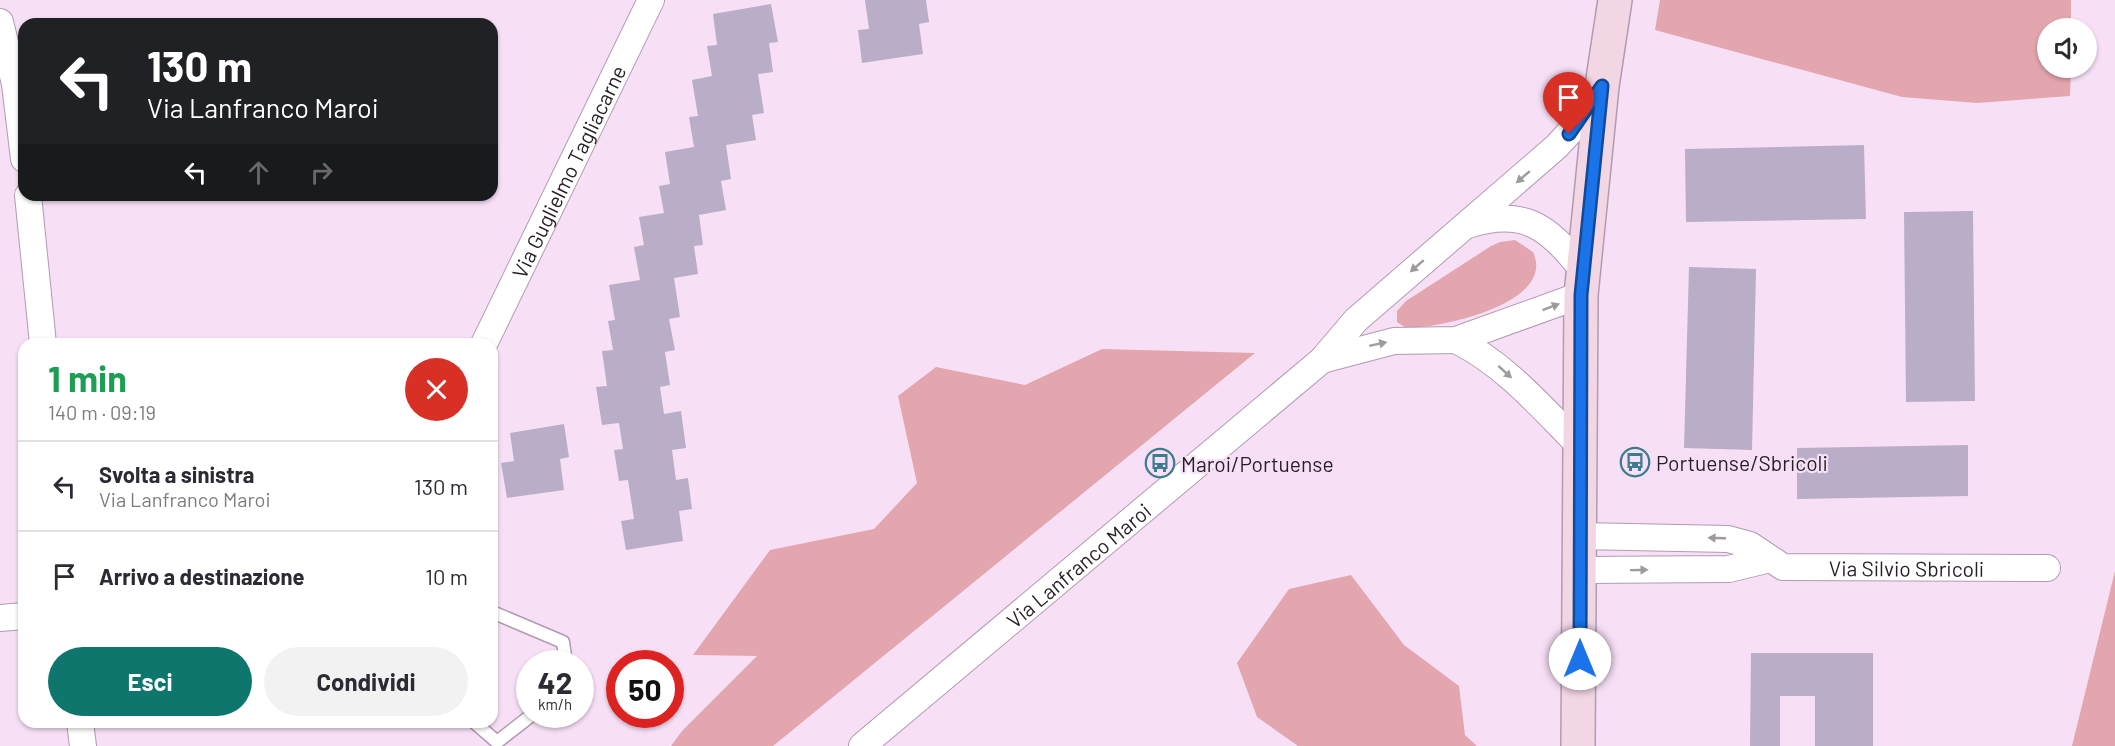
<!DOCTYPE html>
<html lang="it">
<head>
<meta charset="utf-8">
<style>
	body { margin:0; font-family:Barlow,sans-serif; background:#f2f2f3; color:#2b2b33; height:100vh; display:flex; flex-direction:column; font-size:22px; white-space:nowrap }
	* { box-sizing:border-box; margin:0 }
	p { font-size:20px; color:#7c7c81 }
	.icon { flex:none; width:33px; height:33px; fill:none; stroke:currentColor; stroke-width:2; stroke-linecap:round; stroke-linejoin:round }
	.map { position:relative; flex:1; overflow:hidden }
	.side { position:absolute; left:18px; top:338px; width:480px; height:390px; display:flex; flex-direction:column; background:#fff; border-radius:18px; box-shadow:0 2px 4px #0004 }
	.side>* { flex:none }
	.hud { position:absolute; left:18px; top:18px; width:480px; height:183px; border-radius:18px; box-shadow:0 2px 4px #0004; background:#202124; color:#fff; overflow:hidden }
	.fabs { position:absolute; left:2037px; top:18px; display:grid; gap:12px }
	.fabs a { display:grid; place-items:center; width:60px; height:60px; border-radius:50%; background:#fff; box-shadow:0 2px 4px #0004; font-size:30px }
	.speed { position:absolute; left:516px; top:650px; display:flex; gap:12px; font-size:30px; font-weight:700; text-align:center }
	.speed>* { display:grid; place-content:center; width:78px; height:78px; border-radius:50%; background:#fff; box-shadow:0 2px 4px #0004; line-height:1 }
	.speed small { font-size:15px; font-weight:400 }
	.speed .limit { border:9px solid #d22; background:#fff; color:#111 }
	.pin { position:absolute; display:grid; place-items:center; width:51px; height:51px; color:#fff; margin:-62px -26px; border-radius:50% 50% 50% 0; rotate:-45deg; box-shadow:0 0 6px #0007 }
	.pin .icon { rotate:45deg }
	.me { position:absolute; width:66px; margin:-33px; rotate:0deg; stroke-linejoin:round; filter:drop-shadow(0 0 4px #0008) }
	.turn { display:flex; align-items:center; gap:21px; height:126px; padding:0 30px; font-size:27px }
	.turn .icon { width:78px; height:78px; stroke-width:2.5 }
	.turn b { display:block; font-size:42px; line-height:51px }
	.lanes { display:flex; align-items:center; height:57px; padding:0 30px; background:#0003; justify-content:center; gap:30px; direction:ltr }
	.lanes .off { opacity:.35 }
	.round { display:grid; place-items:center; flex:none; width:63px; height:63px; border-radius:32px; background:#f2f2f3 }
	.summary { display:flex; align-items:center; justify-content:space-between; height:102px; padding:0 30px }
	h1 { font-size:36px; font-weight:700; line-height:45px; color:#1e9e55 }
	.cta { display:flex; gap:12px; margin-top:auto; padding:12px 30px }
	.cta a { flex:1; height:69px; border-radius:36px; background:#0f766e; color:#fff; font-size:24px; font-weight:700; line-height:69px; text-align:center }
	.cta a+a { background:#f2f2f3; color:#2b2b33 }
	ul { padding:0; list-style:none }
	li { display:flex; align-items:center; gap:18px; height:90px; padding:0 30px; border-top:2px solid #e1e1e2 }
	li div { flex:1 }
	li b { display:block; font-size:22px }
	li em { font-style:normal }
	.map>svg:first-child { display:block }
	.green { fill:#e3a5ae }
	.building { fill:#b9adc7 }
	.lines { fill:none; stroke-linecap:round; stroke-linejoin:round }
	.lane-casing { stroke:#b19bb0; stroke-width:15 }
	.street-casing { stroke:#b19bb0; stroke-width:28 }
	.secondary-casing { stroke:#b19bb0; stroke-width:36 }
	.lane { stroke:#fff; stroke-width:12 }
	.street { stroke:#fff; stroke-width:26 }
	.secondary { stroke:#f2d6e4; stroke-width:33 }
	.oneway { fill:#9e9a9e }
	.route-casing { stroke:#114b97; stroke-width:15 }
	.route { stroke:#1a73e8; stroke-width:10 }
	.labels { text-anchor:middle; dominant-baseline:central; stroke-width:4.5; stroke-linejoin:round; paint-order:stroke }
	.street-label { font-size:21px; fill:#271f27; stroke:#f7e0f6 }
	.poi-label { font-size:21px; fill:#271f27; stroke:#f7e0f6; text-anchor:start }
</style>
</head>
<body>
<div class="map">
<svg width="2115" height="746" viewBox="0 0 2115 746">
	<rect width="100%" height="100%" fill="#f7e0f6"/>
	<g class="green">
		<path d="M1660 0H2071V28H2048V68H2071L2070 96 1977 103 1902 97 1655 30Z"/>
		<path d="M1515 240 1533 252C1557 304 1439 328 1406 328L1397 322V311L1406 301 1491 246 1500 242Z"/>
		<path d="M1102 349 1255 353 773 746H671L682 731 757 656 693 655 770 550 874 529 917 483 898 396 936 367 1025 385Z"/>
		<path d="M2115 571V746H2072Z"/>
		<path d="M1351 575 1404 645 1459 686 1465 735 1477 746H1298L1257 717 1237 663 1289 589Z"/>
	</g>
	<g class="building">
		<path d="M865 0H926L929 22 919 24 923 54 862 63 858 30 869 29Z"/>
		<path d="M771 4 778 42 769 43 773 72 758 74 764 113 752 115 756 140 726 145 731 179 721 181 726 210 699 215 703 245 694 246 698 274 674 278 680 317 669 319 675 350 665 352 670 385 660 387 664 414 681 411 686 448 672 450 676 480 688 478 692 509 679 511 683 541 626 550 621 521 634 519 628 480 619 481 614 450 623 449 619 423 602 425 596 387 607 386 602 351 613 350 608 321 615 320 609 285 640 280 634 247 644 245 639 217 664 213 659 186 670 184 665 152 694 147 689 117 698 116 692 80 712 76 707 46 717 45 713 14Z"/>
		<path d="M1864 145 1866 219 1686 222 1685 149Z"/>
		<path d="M1973 211 1975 401 1906 402 1904 212Z"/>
		<path d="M1689 267 1756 269 1752 450 1684 448Z"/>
		<path d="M564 424 569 457 560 459 564 490 507 498 501 463 514 461 510 433Z"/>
		<path d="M1968 445V496L1797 499V448Z"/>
		<path d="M1751 653H1873V746H1815V696H1780V746H1750Z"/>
	</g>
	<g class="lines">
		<g class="lane-casing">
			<g id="lane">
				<path d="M492 612 563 642 566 663"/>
				<path d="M474 722 497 742 533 714"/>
			</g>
		</g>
		<g class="street-casing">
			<g id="street">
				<path d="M0 22 15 84 24 159"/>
				<path d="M28 195 43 344"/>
				<path d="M1468 225C1524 207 1548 227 1582 269"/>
				<path d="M1456 340C1506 365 1541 407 1580 446"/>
				<path id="s1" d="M484 344 651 0"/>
				<path d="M1322 360 1394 341 1456 340 1581 295"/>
				<path id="s2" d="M1580 536 1728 539 1750 545 1783 567 2047 568"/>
				<path d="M1581 570 1729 569 1770 559"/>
				<path d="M0 618 24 616"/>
				<path d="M80 722 83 746"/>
				<path id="s3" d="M862 746 1322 360 1356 320 1556 147 1581 120 1601 88"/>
			</g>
		</g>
		<g class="secondary-casing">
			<path id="secondary" d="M1578 746 1581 295 1602 86 1615 0"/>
		</g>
		<use href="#lane" class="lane"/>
		<use href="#street" class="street"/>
		<use href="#secondary" class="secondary"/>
	</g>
	<defs><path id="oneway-solid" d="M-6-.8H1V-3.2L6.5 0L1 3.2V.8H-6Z" transform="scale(1.5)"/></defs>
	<g class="oneway">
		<use href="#oneway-solid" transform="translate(1523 177) rotate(139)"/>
		<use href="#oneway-solid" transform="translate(1417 266) rotate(139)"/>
		<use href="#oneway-solid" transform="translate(1551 307) rotate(-21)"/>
		<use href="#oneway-solid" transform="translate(1378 344) rotate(-12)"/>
		<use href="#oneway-solid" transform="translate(1505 372) rotate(42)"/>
		<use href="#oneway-solid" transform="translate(1717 538) rotate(-178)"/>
		<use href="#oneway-solid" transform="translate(1639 570) rotate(-1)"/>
	</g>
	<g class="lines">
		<g class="route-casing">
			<path id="route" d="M1569 134 1602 86 1581 295 1580 659"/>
		</g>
		<use href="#route" class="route"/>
	</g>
	<defs>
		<g id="bus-ring" transform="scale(1.5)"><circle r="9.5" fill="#f7e0f6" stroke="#3c7b90" stroke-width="1.5"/><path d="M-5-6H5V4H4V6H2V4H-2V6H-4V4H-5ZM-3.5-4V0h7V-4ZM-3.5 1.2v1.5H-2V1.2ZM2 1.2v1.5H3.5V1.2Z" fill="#3c7b90"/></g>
	</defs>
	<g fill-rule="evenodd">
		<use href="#bus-ring" x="1635" y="462"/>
		<use href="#bus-ring" x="1160" y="463"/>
	</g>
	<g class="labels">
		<g class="street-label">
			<text stroke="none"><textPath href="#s1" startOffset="192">Via Guglielmo Tagliacarne</textPath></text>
			<text stroke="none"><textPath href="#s3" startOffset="282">Via Lanfranco Maroi</textPath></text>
			<text stroke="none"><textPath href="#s2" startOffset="334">Via Silvio Sbricoli</textPath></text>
		</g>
		<g class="poi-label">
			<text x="1656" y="462">Portuense/Sbricoli</text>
			<text x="1181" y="463">Maroi/Portuense</text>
		</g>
	</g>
</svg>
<div class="fabs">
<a><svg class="icon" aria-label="sound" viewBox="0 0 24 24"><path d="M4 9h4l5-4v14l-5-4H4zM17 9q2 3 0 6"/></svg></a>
</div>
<div class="speed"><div>42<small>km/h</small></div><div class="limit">50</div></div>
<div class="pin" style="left:1569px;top:134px;background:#d93025"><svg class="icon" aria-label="arrive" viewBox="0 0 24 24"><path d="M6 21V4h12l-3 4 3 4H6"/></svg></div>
<svg class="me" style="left:1580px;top:659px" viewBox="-20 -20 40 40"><circle r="19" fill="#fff"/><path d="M0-13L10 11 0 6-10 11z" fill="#1a73e8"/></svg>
<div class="hud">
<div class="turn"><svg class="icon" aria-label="left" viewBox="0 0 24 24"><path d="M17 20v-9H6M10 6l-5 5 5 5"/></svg><div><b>130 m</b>Via Lanfranco Maroi</div></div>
<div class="lanes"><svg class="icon" aria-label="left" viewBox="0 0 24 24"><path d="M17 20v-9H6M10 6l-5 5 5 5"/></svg><svg class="icon off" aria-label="ahead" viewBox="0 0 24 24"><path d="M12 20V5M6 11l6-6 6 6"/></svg><svg class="icon off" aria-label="right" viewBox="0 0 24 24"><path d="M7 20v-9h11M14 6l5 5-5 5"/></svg></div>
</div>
<section class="side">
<div class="summary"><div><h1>1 min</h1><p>140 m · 09:19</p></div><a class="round" style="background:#d93025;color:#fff"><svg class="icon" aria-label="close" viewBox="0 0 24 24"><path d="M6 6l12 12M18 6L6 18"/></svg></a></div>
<ul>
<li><svg class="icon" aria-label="left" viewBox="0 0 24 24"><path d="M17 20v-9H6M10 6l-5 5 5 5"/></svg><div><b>Svolta a sinistra</b><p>Via Lanfranco Maroi</p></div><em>130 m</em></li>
<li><svg class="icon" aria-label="arrive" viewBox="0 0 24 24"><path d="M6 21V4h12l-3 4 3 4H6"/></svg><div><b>Arrivo a destinazione</b></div><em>10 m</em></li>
</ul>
<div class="cta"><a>Esci</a><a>Condividi</a></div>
</section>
</div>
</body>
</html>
